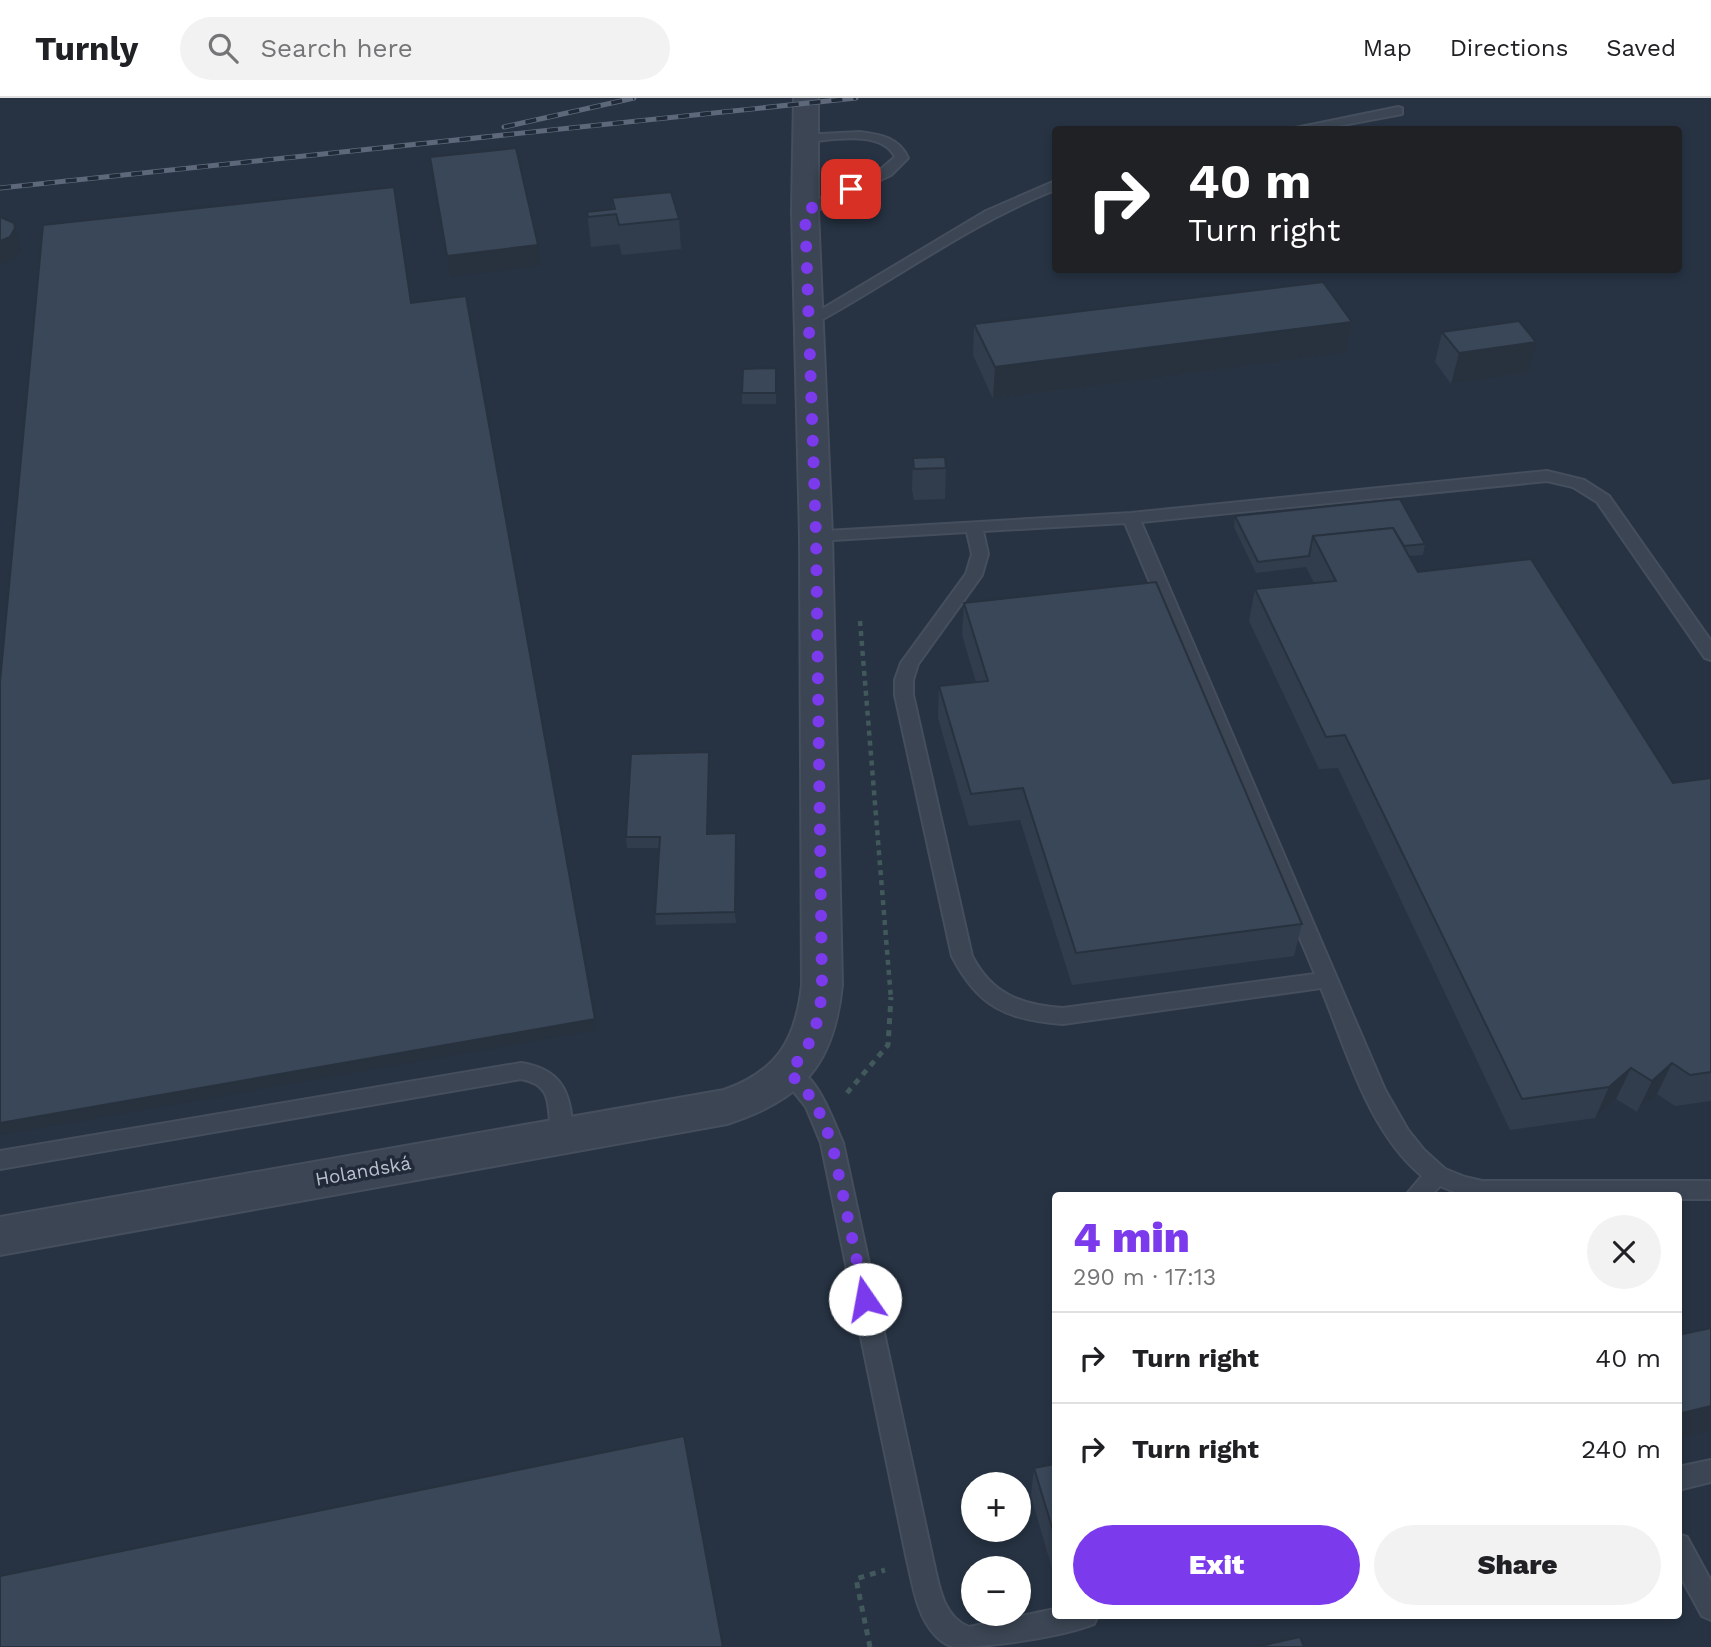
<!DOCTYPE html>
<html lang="en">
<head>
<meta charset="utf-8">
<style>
	body { margin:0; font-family:"Work Sans",sans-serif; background:#f2f2f2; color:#202124; height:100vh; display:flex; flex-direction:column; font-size:26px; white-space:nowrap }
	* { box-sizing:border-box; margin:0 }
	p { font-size:23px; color:#757577 }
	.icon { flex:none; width:38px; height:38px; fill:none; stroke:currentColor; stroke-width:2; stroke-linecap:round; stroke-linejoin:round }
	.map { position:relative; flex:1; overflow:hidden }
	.details { position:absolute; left:1052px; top:1094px; width:630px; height:427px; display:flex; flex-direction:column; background:#fff; border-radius:7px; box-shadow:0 4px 10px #0003 }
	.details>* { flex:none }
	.banner { position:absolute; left:1052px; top:28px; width:630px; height:147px; border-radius:7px; box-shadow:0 4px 10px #0003; background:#202124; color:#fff; overflow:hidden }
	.tools { position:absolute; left:961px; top:1374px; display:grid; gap:14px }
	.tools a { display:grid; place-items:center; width:70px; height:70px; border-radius:50%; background:#fff; box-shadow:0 4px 10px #0003; font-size:35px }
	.pin { position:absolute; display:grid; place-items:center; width:60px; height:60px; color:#fff; margin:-30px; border-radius:14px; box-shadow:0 4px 10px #0006 }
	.me { position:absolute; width:77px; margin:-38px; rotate:348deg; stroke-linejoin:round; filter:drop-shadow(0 0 5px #0008) }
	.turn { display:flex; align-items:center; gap:24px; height:147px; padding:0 21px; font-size:32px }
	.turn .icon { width:91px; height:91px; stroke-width:2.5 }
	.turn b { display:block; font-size:49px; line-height:60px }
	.round { display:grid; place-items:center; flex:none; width:74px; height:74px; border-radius:37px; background:#f2f2f2 }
	.headline { display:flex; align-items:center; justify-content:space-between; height:119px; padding:0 21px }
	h1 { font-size:42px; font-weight:800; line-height:52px; color:#7c3aed }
	.cta { display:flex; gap:14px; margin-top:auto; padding:14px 21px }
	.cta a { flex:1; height:80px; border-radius:42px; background:#7c3aed; color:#fff; font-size:28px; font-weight:800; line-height:80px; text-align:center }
	.cta a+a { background:#f2f2f2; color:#202124 }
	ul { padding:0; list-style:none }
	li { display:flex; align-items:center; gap:21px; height:91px; padding:0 21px; border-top:2px solid #e0e0e0 }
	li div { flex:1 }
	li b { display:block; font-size:26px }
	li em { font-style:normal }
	header { display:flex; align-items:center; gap:42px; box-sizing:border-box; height:98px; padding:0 35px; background:#fff; border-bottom:2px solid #e0e0e0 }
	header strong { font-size:33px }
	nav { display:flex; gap:38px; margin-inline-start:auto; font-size:24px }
	.search { width:490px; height:63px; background:#f2f2f2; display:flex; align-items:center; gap:18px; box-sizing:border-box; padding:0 24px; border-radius:38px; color:#757577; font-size:26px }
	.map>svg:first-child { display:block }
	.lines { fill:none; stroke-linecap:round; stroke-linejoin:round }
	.service-casing { stroke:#454e5c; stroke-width:4 }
	.minor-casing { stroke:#454e5c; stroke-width:4 }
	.path-far1 { stroke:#42595c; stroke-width:4.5; stroke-dasharray:5 5; stroke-linecap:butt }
	.path { stroke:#42595c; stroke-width:5; stroke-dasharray:6 6; stroke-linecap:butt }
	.service { fill:#3b4553; fill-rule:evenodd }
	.minor { fill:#3b4553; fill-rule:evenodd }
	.rail-casing { stroke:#5d697a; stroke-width:5 }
	.rail { stroke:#202a38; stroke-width:3.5; stroke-dasharray:11; stroke-linecap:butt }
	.wall { fill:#313d4d }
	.shaded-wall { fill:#28323e }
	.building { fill:#394759; stroke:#28323e; stroke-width:2 }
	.route { stroke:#7c3aed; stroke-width:12; stroke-dasharray:0 21.6 }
	.labels { text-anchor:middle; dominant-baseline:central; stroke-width:7; stroke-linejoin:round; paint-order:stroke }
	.street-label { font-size:19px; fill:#b9c0cc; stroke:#202a38 }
</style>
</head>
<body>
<header>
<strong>Turnly</strong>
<div class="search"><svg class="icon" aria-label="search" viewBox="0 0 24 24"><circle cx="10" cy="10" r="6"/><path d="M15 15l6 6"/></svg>Search here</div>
<nav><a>Map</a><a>Directions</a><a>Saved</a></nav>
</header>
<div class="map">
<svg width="1711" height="1549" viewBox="0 0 1711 1549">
	<rect width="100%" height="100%" fill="#273343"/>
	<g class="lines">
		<g class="service-casing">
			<g id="service">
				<path d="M1398 9 1402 10V16L1316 32H1286Z"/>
				<path d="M860 34C882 37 899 40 908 60L891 77 810 116H800V110L881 71 895 59C882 31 831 42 806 44L800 40 802 37Z"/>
				<path d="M1055 83V92C969 126 895 182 814 226L809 227 802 223 986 113Z"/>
				<path d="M1547 373 1584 382 1609 398 1711 543V562L1705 560 1597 404 1573 389 1547 383 1141 424 1385 992 1408 1032 1424 1052 1445 1071 1465 1079 1482 1083H1711V1101H1678V1097H1462L1440 1088 1431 1097H1406L1422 1078C1368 1033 1347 953 1321 890L1063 926C1007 922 978 909 952 858L895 597V582L901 565 966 476 972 456 967 434 816 443 808 438 810 434 1131 415ZM1125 425 1315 876 1063 910C1022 907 992 897 972 858L913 597V582L918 566 982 477 988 456 983 433Z"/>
				<path d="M521 965C552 970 567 984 571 1016 572 1025 575 1035 571 1043L563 1046 555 1043C543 1018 560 988 521 981L0 1071V1053Z"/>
				<path d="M789 966C817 975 832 1020 843 1045L933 1462C939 1487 942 1518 969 1529L1055 1511V1517H1098L1094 1526C1062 1539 989 1549 955 1549 948 1548 941 1543 936 1538 917 1519 913 1487 907 1462L821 1045 806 1009 778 974 782 968Z"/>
				<path d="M1711 1362V1384L1678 1392V1369Z"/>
				<path d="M1678 1436 1687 1439 1711 1483V1522L1702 1518 1678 1474Z"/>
			</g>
		</g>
		<g class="minor-casing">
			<path id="minor" d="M794 0H818V113L832 438 842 887C834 968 802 1001 727 1026L0 1157V1119L724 992C778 973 796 941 802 887L800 438 792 113Z"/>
		</g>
		<path class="path-far1" d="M860 523 891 901"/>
		<g class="path">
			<path d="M847 995 888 947 891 899"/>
			<path d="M870 1549 856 1481 885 1472"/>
		</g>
		<use href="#service" class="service"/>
		<use href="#minor" class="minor"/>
		<g class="rail-casing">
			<g id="rail">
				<path d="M504 29 634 0"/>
				<path d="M0 90 856 0"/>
			</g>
		</g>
		<use href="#rail" class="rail"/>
	</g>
	<g class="wall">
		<path d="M612 100 679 121 681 151 622 157 619 146 591 149 587 114 613 111Z"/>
		<path d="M1352 224 1346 255 993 301 973 257 974 226Z"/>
		<path d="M1442 234 1528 275 1451 286 1435 264Z"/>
		<path d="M776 270V306H742V295Z"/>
		<path d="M913 360 946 370 945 401 914 402 912 392Z"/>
		<path d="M1235 418 1425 446 1423 457 1409 458 1418 474 1673 685 1711 680V1003L1675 1008 1657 996 1637 1014 1616 1001 1595 1020 1510 1032 1338 670 1319 671 1249 523 1255 491 1314 485 1306 469 1256 475 1234 429Z"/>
		<path d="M964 505 1302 826 1294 858 1072 887 1020 722 969 728 938 620 939 588 976 584 962 537Z"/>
		<path d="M709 654 710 665 708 736 736 735V825L656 827 655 816 659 750H627L626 739Z"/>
		<path d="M1055 1366V1481L1031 1398 1034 1370Z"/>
	</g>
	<g class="shaded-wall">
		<path d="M15 130 22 151 17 159 0 167V143Z"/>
		<path d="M538 147 541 168 451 179 447 158Z"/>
		<path d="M1352 224 1346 255 993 301 995 269Z"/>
		<path d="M1536 244 1528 275 1451 286 1459 255Z"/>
		<path d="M709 654 710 665 707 747V736Z"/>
		<path d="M736 735V825L735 814Z"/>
		<path d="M595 921 596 932 0 1037V1025Z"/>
		<path d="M1672 965 1657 996 1637 1014 1652 983Z"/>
		<path d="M1631 970 1616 1001 1595 1020 1609 989Z"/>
		<path d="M1711 1308V1332L1678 1340V1316Z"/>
	</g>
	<g class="building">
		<path d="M516 50 538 147 447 158 430 59Z"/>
		<path d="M394 89 411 205 466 198 595 921 0 1025V584L43 127Z"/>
		<path d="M671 94 679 121 619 127 616 116 588 119 587 114 615 111 612 100Z"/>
		<path d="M0 119 14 125 15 130 10 139 0 143Z"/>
		<path d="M1323 184 1352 224 995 269 974 226Z"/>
		<path d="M1519 223 1536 244 1459 255 1442 234Z"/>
		<path d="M776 270V295H742L743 271Z"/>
		<path d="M945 359 946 370 914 371 913 360Z"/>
		<path d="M1400 401 1425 446 1404 448 1393 430 1313 438 1309 458 1258 464 1235 418Z"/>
		<path d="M1393 430 1418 474 1531 461 1673 685 1711 680V974L1690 977 1672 965 1652 983 1631 970 1609 989 1522 1001 1345 637 1326 639 1255 491 1336 483 1313 438Z"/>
		<path d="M1156 484 1302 826 1076 855 1023 690 971 696 939 588 988 583 964 505Z"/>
		<path d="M709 654 707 736 736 735 735 814 655 816 660 739H626L631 656Z"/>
		<path d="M1711 1230V1308L1678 1316V1237Z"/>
		<path d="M684 1338 723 1549H0V1478Z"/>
		<path d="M1055 1366V1439L1034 1370Z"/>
		<path d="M1300 1539 1304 1549H1256Z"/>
	</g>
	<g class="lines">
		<path class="route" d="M851 91 805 113 816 438 822 887C820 924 813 946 789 974L815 1004 832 1045 865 1201"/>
	</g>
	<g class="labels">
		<g class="street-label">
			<text transform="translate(363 1073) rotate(-10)">Holandská</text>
		</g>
	</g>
</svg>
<div class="tools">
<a>+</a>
<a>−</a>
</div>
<div class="pin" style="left:851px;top:91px;background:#d93025"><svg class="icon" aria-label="arrive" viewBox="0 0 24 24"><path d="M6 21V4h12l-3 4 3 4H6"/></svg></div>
<svg class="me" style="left:865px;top:1201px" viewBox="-20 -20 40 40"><circle r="19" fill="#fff"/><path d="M0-13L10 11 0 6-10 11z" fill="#7c3aed"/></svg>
<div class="banner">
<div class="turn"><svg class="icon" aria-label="right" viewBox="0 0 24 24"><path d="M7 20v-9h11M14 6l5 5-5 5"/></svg><div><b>40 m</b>Turn right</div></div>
</div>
<section class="details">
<div class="headline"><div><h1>4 min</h1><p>290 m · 17:13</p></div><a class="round"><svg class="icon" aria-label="close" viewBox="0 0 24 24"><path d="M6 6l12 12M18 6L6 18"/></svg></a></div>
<ul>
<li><svg class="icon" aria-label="right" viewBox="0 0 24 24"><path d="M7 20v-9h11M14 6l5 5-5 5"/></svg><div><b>Turn right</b></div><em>40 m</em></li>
<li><svg class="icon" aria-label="right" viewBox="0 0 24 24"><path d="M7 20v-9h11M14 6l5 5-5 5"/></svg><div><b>Turn right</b></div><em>240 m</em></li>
</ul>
<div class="cta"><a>Exit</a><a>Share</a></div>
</section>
</div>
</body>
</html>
